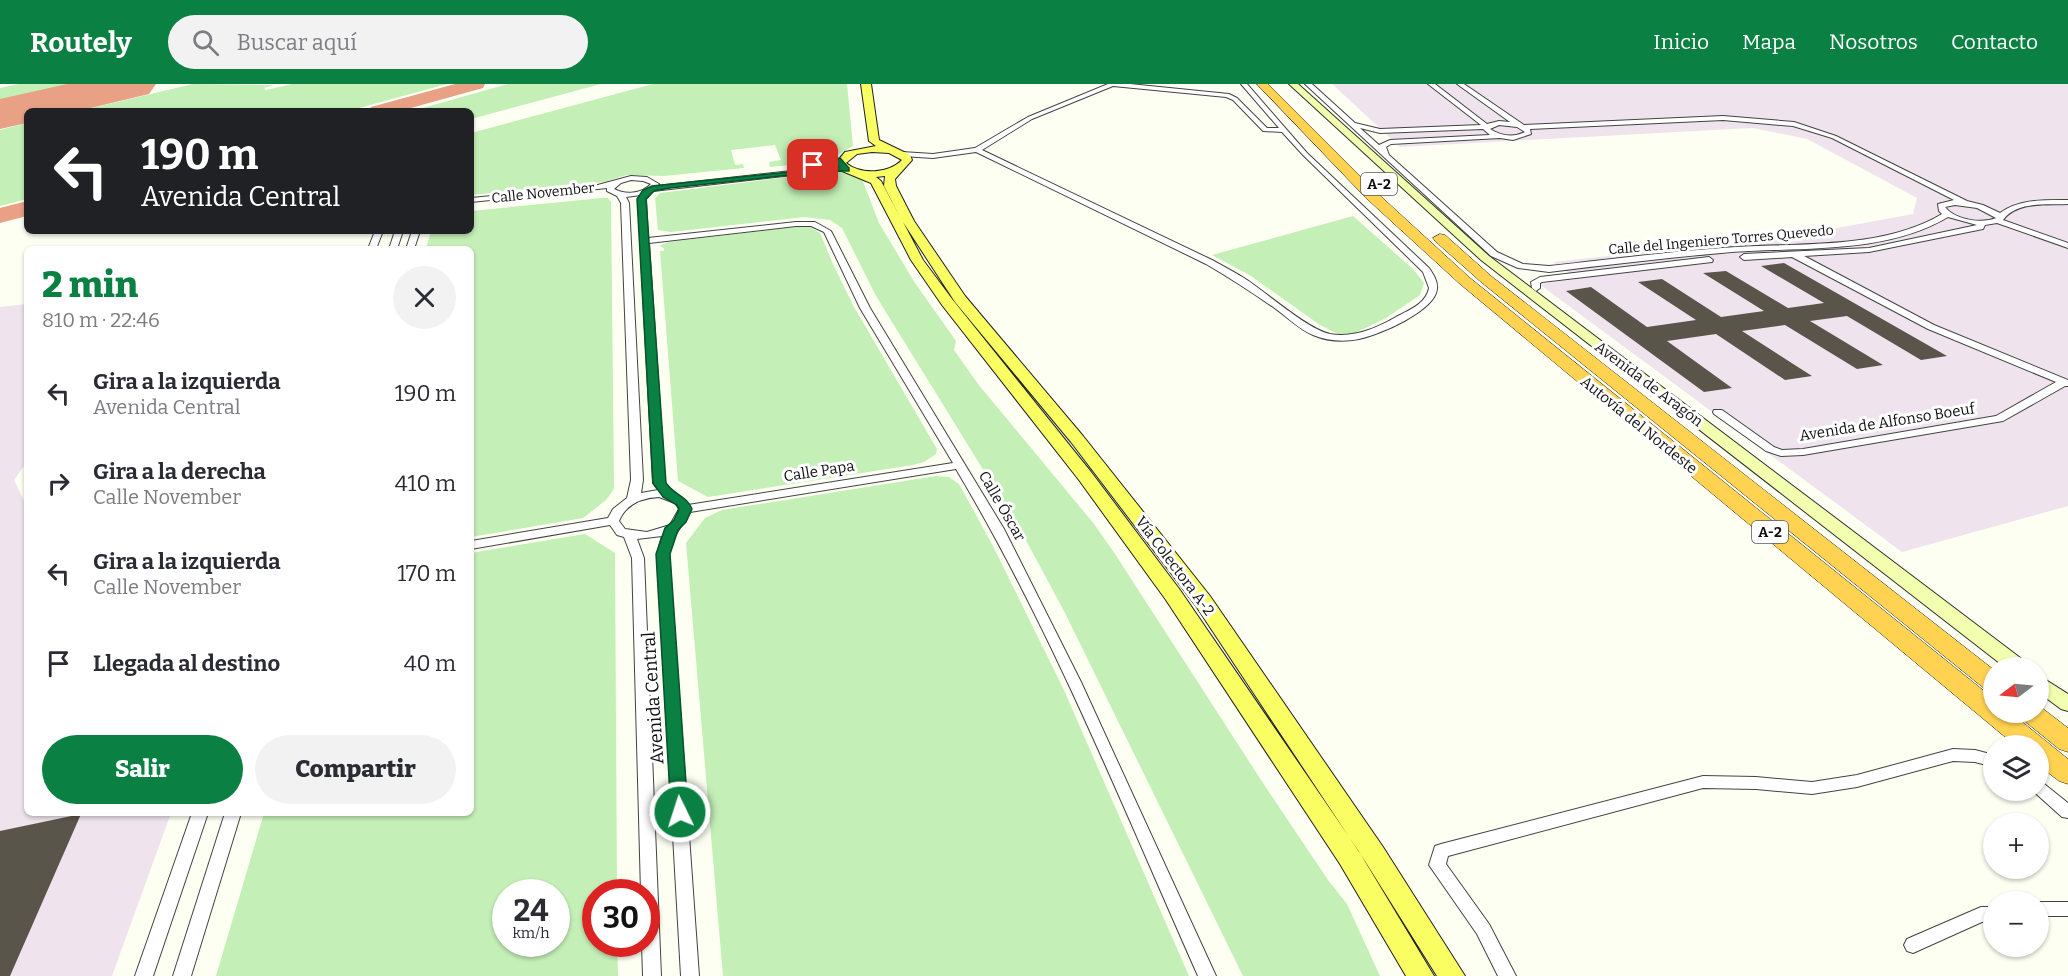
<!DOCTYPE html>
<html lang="es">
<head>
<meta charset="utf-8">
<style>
	body { margin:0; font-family:Bitter,serif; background:#f2f2f3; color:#2b2b33; height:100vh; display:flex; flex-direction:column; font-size:22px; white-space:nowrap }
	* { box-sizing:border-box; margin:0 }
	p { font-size:20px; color:#7c7c81 }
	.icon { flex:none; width:33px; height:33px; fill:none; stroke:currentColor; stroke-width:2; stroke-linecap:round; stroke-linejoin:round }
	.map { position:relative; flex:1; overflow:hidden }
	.drawer { position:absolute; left:24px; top:162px; width:450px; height:570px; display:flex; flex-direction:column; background:#fff; border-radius:9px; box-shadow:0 2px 4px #0004 }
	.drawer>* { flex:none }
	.guide { position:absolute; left:24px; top:24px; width:450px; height:126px; border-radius:9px; box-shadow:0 2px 4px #0004; background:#202124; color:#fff; overflow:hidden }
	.needle { width:39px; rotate:254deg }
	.fabs { position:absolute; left:1983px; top:573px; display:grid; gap:12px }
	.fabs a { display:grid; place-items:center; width:66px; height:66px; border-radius:50%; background:#fff; box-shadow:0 2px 4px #0004; font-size:30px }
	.speed { position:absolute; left:492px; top:795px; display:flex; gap:12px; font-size:30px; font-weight:700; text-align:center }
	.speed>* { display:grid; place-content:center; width:78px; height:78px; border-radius:50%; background:#fff; box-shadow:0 2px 4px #0004; line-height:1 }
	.speed small { font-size:15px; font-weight:400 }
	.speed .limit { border:9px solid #d22; background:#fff; color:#111 }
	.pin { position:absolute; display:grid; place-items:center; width:51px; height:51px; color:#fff; margin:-26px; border-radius:12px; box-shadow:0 3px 9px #0006 }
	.me { position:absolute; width:66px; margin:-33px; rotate:356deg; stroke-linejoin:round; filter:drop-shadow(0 0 4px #0008) }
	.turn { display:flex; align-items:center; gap:21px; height:126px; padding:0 18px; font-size:27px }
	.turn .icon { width:78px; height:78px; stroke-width:2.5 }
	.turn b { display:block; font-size:42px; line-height:51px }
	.round { display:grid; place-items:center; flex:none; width:63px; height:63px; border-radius:32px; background:#f2f2f3 }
	.head { display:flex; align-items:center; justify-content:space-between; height:102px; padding:0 18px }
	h1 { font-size:36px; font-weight:800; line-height:45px; color:#0b8043 }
	.primary-button { display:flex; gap:12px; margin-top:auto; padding:12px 18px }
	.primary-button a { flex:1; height:69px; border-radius:36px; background:#0b8043; color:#fff; font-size:24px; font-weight:800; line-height:69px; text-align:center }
	.primary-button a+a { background:#f2f2f3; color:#2b2b33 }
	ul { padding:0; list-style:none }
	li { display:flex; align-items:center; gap:18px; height:90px; padding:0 18px }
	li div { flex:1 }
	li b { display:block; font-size:22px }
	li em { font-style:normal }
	header { display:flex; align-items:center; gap:36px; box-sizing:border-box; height:84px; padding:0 30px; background:#0b8043; color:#fff }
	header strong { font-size:28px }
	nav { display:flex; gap:33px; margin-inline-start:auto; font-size:21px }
	.search { width:420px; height:54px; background:#f2f2f3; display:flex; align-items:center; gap:15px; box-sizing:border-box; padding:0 21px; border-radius:33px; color:#7c7c81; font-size:22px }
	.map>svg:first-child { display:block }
	.industrial { fill:#efe4ed }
	.green { fill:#c4efb7; fill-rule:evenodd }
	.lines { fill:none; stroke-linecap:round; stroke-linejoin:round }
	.taxiway { fill:#e8a185; fill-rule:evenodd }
	.runway { fill:#e8a185; fill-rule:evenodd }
	.building { fill:#5a554b }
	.street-casing { stroke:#434343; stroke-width:2 }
	.secondary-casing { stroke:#323232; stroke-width:2 }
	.primary-casing { stroke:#212121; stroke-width:2 }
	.highway-casing { stroke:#212121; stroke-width:1 }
	.street { fill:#fff; fill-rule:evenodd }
	.secondary { fill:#f1ffae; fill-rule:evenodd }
	.primary { fill:#f9ff63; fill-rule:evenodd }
	.highway { fill:#ffd251; fill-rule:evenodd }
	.route { fill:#0b8043; stroke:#07532c; stroke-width:1.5 }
	.labels { text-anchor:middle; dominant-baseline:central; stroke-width:6; stroke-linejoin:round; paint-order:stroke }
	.shield { fill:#fff; stroke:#585858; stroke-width:1.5 }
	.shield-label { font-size:14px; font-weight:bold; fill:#101010 }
	.far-street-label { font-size:14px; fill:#101010; stroke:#fff }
	.street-label { font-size:15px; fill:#101010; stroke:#fff }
	.near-street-label { font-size:18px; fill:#101010; stroke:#fff }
</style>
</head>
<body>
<header>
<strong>Routely</strong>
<div class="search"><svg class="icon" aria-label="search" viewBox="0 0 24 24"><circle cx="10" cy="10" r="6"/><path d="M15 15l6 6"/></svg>Buscar aquí</div>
<nav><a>Inicio</a><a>Mapa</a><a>Nosotros</a><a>Contacto</a></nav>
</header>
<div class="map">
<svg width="2068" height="892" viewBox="0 0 2068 892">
	<rect width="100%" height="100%" fill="#fefff3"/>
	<g class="industrial">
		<path d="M1332 0H2068V422L1902 468 1539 200 1577 195 1553 178 1793 152 1913 130 1917 114 1807 55 1753 44 1400 63Z"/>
		<path d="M27 220V378L14 396 24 417H27V729H171L112 892H0V223Z"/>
	</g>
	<g class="green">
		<path d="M18 0H74L0 16V4Z"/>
		<path d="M193 0 274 1 264 4 266 6 292 0H447L348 27H79Z"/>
		<path d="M508 0H601L471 35V27H412Z"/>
		<path d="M653 0H847L853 62 827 77 770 83 769 78 781 76 775 61 731 66 735 81 743 80 744 84 664 92 627 91 604 98 471 111V49Z"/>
		<path d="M27 39V115L0 122V46Z"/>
		<path d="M828 88H841L862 95 879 139 915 199 956 257 954 266 978 300 1094 440 1115 470 1261 696 1328 796 1347 820 1380 892H1243L1064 527 1021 447 876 212 842 144 830 136 804 133 671 148 658 146 655 114 660 109Z"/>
		<path d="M602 114H608L611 118 614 405 606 416 583 434 471 453V165H426L431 147H471V127Z"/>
		<path d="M1353 132 1413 185 1424 199 1420 211 1386 234 1353 250H1338L1320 241 1251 192 1212 171Z"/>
		<path d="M795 143H810L820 149 833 180 854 223 937 365 936 370 924 378 913 381 708 413 678 397 660 167H664V164L659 162 668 158Z"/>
		<path d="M936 392 949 393 959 400 994 464 1063 604 1189 892H723L686 459 705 434 722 426Z"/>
		<path d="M585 450 615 469 617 808H596V860H617L618 892H216L264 729H471V469ZM506 808H556V860H506Z"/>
	</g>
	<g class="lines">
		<g class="taxiway">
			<path d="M455 0H485L483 4 400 27H368L371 23Z"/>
			<path d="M27 117V132L0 139V124Z"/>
		</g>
		<path class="runway" d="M67 0H156L149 10 78 27H27V39L0 45V15Z"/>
	</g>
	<g class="building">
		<path d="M1784 179 1947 272 1921 276 1847 232 1810 237 1883 281 1857 285 1785 241 1742 247 1812 292 1785 296 1716 250 1667 257 1732 304 1704 308 1566 207 1591 203 1647 243 1696 236 1638 198 1662 195 1721 233 1764 227 1703 189 1726 187 1788 224 1824 219 1761 182Z"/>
		<path d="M81 730 10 892H0V747Z"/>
	</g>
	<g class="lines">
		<g class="street-casing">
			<g id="street">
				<path d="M1108 0H1130L1229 10 1237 14 1267 44H1279L1241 0H1247L1307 69 1429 184C1433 190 1438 197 1437 205 1435 227 1379 251 1359 255 1344 258 1327 257 1313 251 1300 246 1287 233 1276 225 1253 209 1230 194 1206 180L976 68 933 74 902 72 899 70 902 68 933 70 975 64 1028 33ZM1113 2 1226 13 1233 16 1263 47 1282 48 1303 71 1423 188 1429 204C1426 220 1409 226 1396 233 1375 245 1353 254 1330 250 1307 245 1266 208 1244 194 1234 188 1223 182 1212 176L982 66 1032 35Z"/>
				<path d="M1305 0H1312L1355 39 1380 45 1481 41 1428 0H1435L1487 40 1499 37 1510 38 1457 0H1464L1524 41 1723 32 1794 38 1836 52 1967 117 1983 121 2000 129C2019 115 2045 116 2068 116V120C2047 121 2017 117 2003 136L2068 159V164L1997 139 1985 141 1983 145 1973 147 1869 168 1804 172 1934 241 2068 296V302H2065L2003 337 1803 371 1781 372 1766 367 1714 330 1713 328 1714 326H1722L1774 363 1782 366 1803 365 1996 332 2056 298 1928 245 1792 173 1744 176 1740 173 1744 170 1869 164 1977 141 1948 133C1883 172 1794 162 1721 169 1663 174 1606 181 1549 188L1518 184 1491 172ZM1723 36 1793 42 1832 54 1954 116 1938 120 1939 127 1942 130C1880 167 1793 158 1722 164 1664 168 1607 176 1549 182L1523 180 1497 168 1389 71 1386 63 1391 60 1500 54 1513 56 1531 50 1530 45ZM1499 41 1517 43 1525 48C1513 54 1501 52 1490 45ZM1360 44 1380 49 1483 45 1490 51 1390 56 1379 61ZM1955 121 1977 124 1996 134C1982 140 1955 136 1945 123Z"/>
				<path d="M828 83H846L850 85 846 87H828L653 107 646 115 648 154 796 138H815L831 147 870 224 1004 445 1081 598 1216 892H1198C1122 721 1052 546 956 385L690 428 673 455 669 470 699 892H681L657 470 662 452 637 455 644 474 661 892H643L642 860H646V808H641L632 474 624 453 617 451 610 441 471 465V457L608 434 613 425 627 414 631 396 621 119 617 112 607 107V104L471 118V114L594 102 631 92 647 93 659 100 657 102ZM631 96 643 97 651 100C642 110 625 111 614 105L621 99ZM641 111 638 115 653 399 658 406 641 409 643 396 629 119 626 113ZM796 142H811L824 148 860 224 953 379 688 421C681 411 671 409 665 399L649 159ZM659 413 675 419 679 425 670 441 647 448 625 445 619 437C626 420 641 414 659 413Z"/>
				<path d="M375 147H383L376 165H368Z"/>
				<path d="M395 147H403L397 165H389Z"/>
				<path d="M412 147H420L414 165H406Z"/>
				<path d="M1709 173 1713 176 1712 178 1542 198 1540 199V204L1536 207 1532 204 1531 198 1540 193Z"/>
				<path d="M1953 665 1975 666 1994 671V683L1975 678 1953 677 1857 703 1812 710 1756 705 1703 704 1448 772 1446 780 1489 840 1516 892H1498L1477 850 1429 781 1435 762 1441 760 1703 692 1756 693 1812 698 1857 691Z"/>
				<path d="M2038 697 2043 699 2068 719V734L2062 733 2033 707 2038 706Z"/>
				<path d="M192 729H208L153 892H135Z"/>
				<path d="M225 729H241L191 892H173Z"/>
				<rect x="2038" y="818" width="30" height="14"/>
				<path d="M1981 823H1994V838H1982L1913 869 1907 867 1904 861 1907 855Z"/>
			</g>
		</g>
		<g class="secondary-casing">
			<g id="secondary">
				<path d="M1289 0H1298L1489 172 2027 579 2029 584H2006L1481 176Z"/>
				<path d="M2038 591 2068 610V627L2061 625 2038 608Z"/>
			</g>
		</g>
		<g class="primary-casing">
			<path id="primary" d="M861 0H871L879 56 910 71 912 76 895 95 896 102 914 137 965 212 1083 352 1210 512 1383 763 1465 892H1437L1365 777 1196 522 1071 358 955 218 903 138 923 176 952 215 1091 388 1180 506 1358 766 1434 892H1406L1340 780 1166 516 1079 396 942 221 911 176 871 99 842 87 835 80 845 68 876 62 869 57ZM872 68 889 69 902 76C888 90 861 91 846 79L857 70ZM885 92 884 102 901 135 881 97 876 93Z"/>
		</g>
		<g class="highway-casing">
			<g id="highway">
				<path d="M1257 0H1268L1376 108 1470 194 1994 615V628H2010L2068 675V700L2059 697 2038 681V662H2016L1460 200 1366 114Z"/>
				<path d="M1440 150 1445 151 1491 192 1994 586V608L1985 605 1481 198 1435 157 1433 154Z"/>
				<path d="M2038 621 2068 644V668L2059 665 2022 635 2019 628H2038Z"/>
			</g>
		</g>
		<use href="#street" class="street"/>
		<use href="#secondary" class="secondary"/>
		<use href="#primary" class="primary"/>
		<use href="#highway" class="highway"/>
	</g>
	<path class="route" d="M840 74 849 84V87H828L670 104 654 107 646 115 666 399C674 411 687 412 692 425L686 438 678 446 670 470 688 728 686 734 680 736 673 734 671 728 656 470 665 444 674 436 679 425 677 421 663 413 653 399 637 115 643 106 652 102 838 83 837 80 813 84 809 81Z"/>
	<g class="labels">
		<g class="shield">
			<rect x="1361" y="89" width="36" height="22" rx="4.5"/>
			<rect x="1752" y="437" width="36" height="22" rx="4.5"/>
		</g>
		<g class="shield-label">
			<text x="1379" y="100">A-2</text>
			<text x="1770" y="448">A-2</text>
		</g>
		<g class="far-street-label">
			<text transform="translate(543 109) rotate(-6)">Calle November</text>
			<text transform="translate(1721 156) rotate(-5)">Calle del Ingeniero Torres Quevedo</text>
		</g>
		<g class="street-label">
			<text transform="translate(1649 300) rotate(37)">Avenida de Aragón</text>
			<text transform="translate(1887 338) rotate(-9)">Avenida de Alfonso Boeuf</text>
			<text transform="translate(1639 341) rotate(39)">Autovía del Nordeste</text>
			<text transform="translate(819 387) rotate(-9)">Calle Papa</text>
			<text transform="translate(1002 422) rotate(60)">Calle Óscar</text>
			<text transform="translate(1175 482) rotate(53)">Vía Colectora A-2</text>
		</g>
		<g class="near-street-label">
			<text transform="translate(653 614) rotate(-94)">Avenida Central</text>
		</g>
	</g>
</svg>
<div class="fabs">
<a><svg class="needle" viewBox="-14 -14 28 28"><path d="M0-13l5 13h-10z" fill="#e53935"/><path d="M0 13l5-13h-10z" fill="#7c7c81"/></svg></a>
<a><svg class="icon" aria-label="layers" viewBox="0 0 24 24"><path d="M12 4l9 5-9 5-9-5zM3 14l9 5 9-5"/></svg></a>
<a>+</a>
<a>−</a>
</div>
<div class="speed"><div>24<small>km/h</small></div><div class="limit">30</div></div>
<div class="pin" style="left:813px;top:81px;background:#d93025"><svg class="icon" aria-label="arrive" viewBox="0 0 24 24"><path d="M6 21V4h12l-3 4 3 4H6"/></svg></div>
<svg class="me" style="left:680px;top:728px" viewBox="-20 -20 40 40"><circle r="17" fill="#0b8043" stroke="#fff" stroke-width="3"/><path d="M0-11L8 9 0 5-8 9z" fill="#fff"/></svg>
<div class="guide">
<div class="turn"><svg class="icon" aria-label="left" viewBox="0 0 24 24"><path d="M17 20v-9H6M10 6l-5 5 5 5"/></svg><div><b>190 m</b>Avenida Central</div></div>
</div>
<section class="drawer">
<div class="head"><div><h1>2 min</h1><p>810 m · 22:46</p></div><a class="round"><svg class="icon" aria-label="close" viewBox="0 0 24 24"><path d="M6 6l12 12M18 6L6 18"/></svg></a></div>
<ul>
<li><svg class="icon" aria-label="left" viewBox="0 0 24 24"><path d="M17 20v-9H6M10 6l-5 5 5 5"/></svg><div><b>Gira a la izquierda</b><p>Avenida Central</p></div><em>190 m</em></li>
<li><svg class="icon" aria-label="right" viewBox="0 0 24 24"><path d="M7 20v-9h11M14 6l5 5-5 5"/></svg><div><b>Gira a la derecha</b><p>Calle November</p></div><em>410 m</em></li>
<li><svg class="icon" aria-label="left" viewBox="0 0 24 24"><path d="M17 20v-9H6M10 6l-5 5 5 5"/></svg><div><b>Gira a la izquierda</b><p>Calle November</p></div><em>170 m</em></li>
<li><svg class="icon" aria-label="arrive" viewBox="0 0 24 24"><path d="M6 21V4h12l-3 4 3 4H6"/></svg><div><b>Llegada al destino</b></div><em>40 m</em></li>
</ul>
<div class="primary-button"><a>Salir</a><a>Compartir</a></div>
</section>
</div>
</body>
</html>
